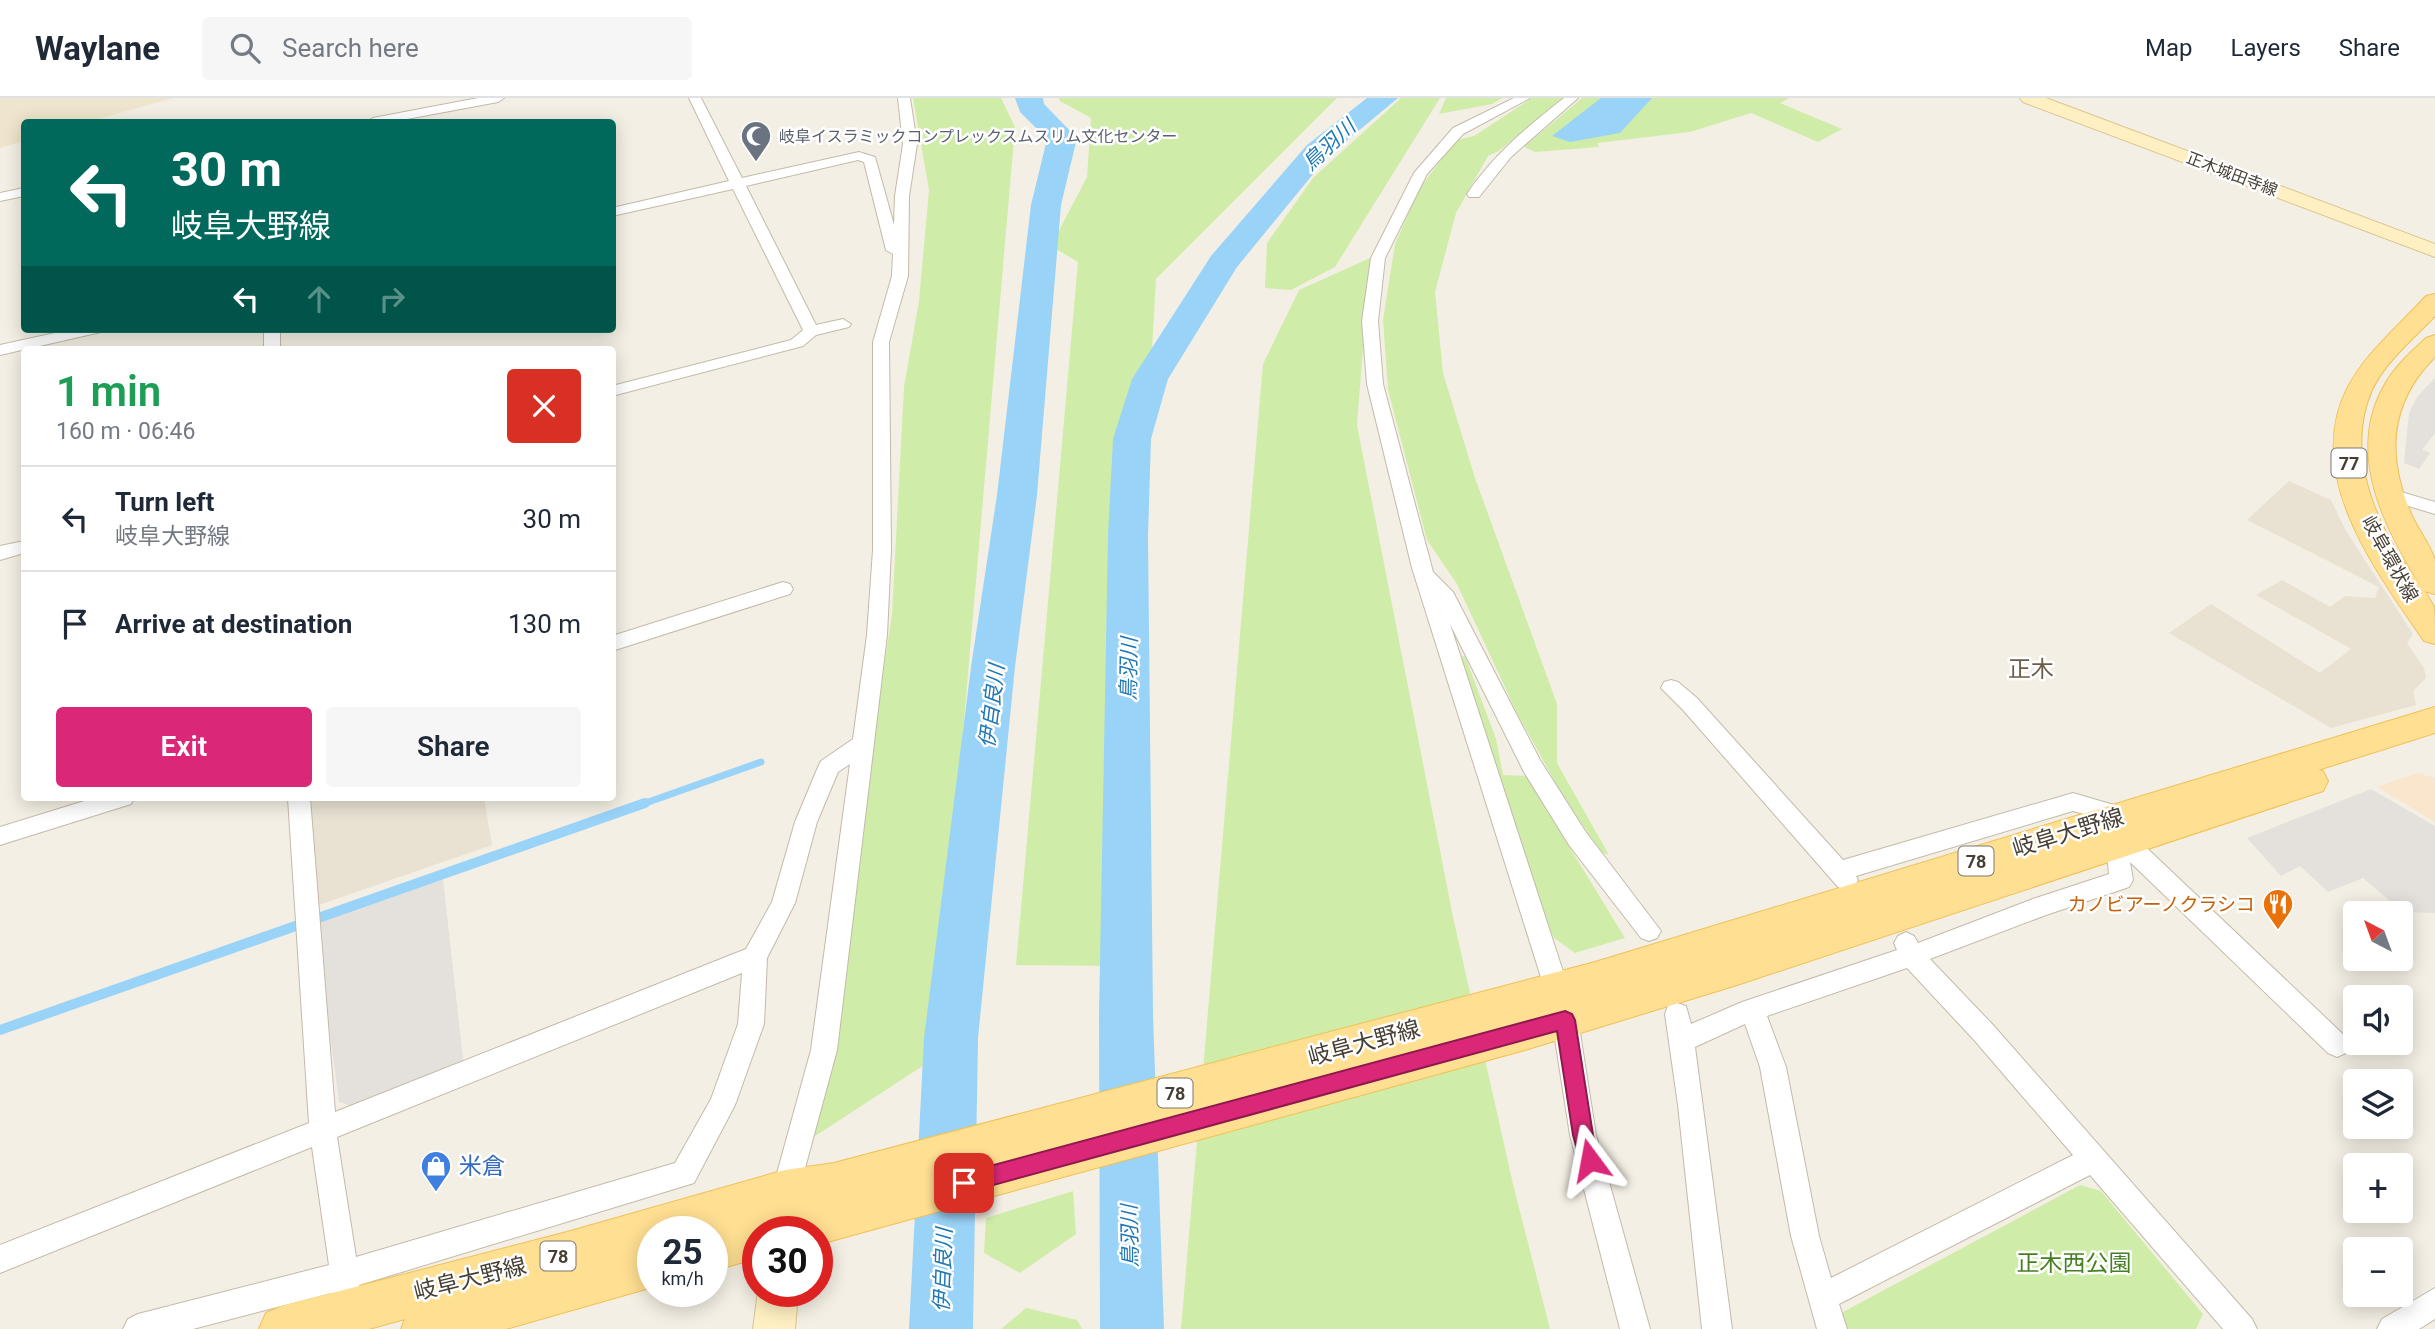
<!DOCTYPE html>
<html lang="en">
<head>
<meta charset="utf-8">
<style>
	body { margin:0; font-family:Roboto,"Noto Sans JP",sans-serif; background:#f6f6f7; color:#1f2937; height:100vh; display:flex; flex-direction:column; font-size:26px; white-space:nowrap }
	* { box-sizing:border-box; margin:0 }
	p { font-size:23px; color:#747a83 }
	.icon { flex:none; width:38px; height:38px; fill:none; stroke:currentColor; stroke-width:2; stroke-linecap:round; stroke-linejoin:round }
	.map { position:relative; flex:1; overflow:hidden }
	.details { position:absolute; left:21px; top:248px; width:595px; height:455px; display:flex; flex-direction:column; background:#fff; border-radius:7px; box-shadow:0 4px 18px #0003 }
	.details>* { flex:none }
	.top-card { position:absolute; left:21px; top:21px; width:595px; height:214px; border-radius:7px; box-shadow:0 4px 18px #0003; background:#00695c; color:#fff; overflow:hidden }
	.needle { width:46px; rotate:319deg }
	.buttons { position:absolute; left:2343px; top:803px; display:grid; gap:14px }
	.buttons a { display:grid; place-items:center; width:70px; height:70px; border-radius:7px; background:#fff; box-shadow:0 4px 18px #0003; font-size:35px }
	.speed { position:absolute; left:637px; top:1118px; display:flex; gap:14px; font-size:35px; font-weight:700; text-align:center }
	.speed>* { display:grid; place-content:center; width:91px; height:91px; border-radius:50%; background:#fff; box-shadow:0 4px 18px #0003; line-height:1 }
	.speed small { font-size:18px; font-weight:400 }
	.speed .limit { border:10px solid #d22; background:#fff; color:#111 }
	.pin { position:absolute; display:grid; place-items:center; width:60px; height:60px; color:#fff; margin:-30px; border-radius:14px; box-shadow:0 4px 10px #0006 }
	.me { position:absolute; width:77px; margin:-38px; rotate:347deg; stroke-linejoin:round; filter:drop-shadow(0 0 5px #0008) }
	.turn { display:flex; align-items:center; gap:24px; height:147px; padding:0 35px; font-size:32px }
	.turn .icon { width:91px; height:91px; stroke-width:2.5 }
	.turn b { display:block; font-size:49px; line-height:60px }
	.lanes { display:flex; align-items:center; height:66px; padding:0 35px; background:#0003; justify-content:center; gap:35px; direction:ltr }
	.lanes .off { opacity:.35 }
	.round { display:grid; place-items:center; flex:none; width:74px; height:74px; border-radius:7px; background:#f6f6f7 }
	.head { display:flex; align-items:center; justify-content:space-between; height:119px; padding:0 35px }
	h1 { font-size:42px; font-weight:600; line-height:52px; color:#1e9e55 }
	.action { display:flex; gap:14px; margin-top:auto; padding:14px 35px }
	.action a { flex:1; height:80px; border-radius:7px; background:#db2777; color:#fff; font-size:28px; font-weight:600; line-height:80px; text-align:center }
	.action a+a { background:#f6f6f7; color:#1f2937 }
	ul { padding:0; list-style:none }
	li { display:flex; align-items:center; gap:21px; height:105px; padding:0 35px; border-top:2px solid #e0e1e3 }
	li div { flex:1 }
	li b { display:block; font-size:26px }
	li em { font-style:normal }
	header { display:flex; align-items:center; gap:42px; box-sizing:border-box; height:98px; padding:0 35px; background:#fff; border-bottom:2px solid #e0e1e3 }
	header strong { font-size:33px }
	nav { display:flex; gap:38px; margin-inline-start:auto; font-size:24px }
	.search { width:490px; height:63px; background:#f6f6f7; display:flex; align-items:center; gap:18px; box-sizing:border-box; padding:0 24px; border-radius:7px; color:#747a83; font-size:26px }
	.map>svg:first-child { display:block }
	.residential { fill:#e9e1d2 }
	.commercial { fill:#f9e6cd }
	.education { fill:#efe5cc }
	.green { fill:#cfeda8 }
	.parking { fill:#e4e1dd }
	.water { fill:#9ad3f8 }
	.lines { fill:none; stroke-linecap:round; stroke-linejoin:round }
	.stream-far1 { stroke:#9ad3f8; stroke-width:7 }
	.stream { stroke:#9ad3f8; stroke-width:10 }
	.river { fill:#9ad3f8; fill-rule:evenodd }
	.street-casing { stroke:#c3baa9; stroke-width:2 }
	.secondary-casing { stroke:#d9c48f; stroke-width:2 }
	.primary-casing { stroke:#f0c056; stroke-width:2 }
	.street { fill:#fff; fill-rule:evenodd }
	.secondary { fill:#fff0c3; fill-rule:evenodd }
	.primary { fill:#ffdf92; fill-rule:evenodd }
	.route { fill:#db2777; stroke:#8e194d; stroke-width:2 }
	.labels { text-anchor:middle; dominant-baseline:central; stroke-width:5; stroke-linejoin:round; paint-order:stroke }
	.far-worship-label { font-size:16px; fill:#5b616d; stroke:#fff; text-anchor:start }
	.far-street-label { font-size:16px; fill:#473f33; stroke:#fff }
	.shield { fill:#fff; stroke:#7e7970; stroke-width:2 }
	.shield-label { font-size:18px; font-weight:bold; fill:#473f33 }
	.street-label { font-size:19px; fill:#473f33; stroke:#fff }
	.food-label { font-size:19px; fill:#c56008; stroke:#fff; text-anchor:end }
	.water-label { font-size:21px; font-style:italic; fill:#2079b5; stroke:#fff }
	.quarter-label { font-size:23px; fill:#6b5d49; stroke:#fff }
	.near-street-label { font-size:23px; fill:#473f33; stroke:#fff }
	.near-shop-label { font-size:23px; fill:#366cbe; stroke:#fff; text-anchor:start }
	.near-park-label { font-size:23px; fill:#467f21; stroke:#fff }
</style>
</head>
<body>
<header>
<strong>Waylane</strong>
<div class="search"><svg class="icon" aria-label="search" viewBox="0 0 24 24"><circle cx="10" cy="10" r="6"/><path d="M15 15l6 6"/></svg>Search here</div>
<nav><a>Map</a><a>Layers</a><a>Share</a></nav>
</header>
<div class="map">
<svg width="2435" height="1231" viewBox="0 0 2435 1231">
	<rect width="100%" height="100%" fill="#f4efe4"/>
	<g class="residential">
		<path d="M2289 383 2331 402 2346 433 2413 536 2407 545 2424 570 2426 580 2413 593 2416 607 2331 630 2169 535 2211 506 2320 575 2351 551 2256 497 2282 482 2330 509 2345 498 2375 500 2379 489 2247 422Z"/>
		<path d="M307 700H484L492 747 313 809Z"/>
	</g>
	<path class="commercial" d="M2418 675 2435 680V724L2377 689Z"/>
	<path class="education" d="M0 0H173L88 24H24V43L0 50Z"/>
	<g class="green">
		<path d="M913 0H1001L1015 29 935 960 812 1040 892 516 904 289 919 203 929 92Z"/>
		<path d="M1059 0H1337L1156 181 1117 868 1016 867 1078 164 1051 148 1087 79 1091 20 1060 3Z"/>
		<path d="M1401 0H1440L1335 169 1291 192 1265 190 1267 145 1313 80Z"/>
		<path d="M1446 0H1502L1492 6 1439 16Z"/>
		<path d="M1532 0H1562L1499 53 1488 58 1456 115 1435 194 1443 275 1475 380 1557 606V665L1609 757 1602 755 1564 700 1517 615 1457 486 1427 442 1388 292 1383 222 1395 146 1419 91 1456 42 1474 38Z"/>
		<path d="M1582 0H1789L1780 5 1842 31 1818 44 1751 15 1690 34 1597 45 1599 49 1535 54 1524 49Z"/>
		<path d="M1370 160 1357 327 1453 819 1513 1086 1550 1231H1181L1263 266 1299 192Z"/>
		<path d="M1465 558 1496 641 1503 677 1526 678 1625 840 1575 855 1554 840 1489 689 1454 561Z"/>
		<path d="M2080 1087 2101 1093 2203 1216 2196 1231H1842L1843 1214Z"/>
		<path d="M1073 1093 1076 1136 1020 1175 984 1155 986 1120Z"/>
		<path d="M1026 1210 1077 1222 1082 1231H1001Z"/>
	</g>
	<g class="parking">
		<path d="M2435 280V335L2422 352 2430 355 2419 371 2404 365 2409 315 2417 299Z"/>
		<path d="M2371 691 2435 728V815L2403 814 2363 780 2328 794 2300 768 2281 778 2247 740Z"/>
		<path d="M443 781 464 970 363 1011 339 1004 315 825Z"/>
	</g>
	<path class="water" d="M1601 0H1652L1620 35 1570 44 1552 38Z"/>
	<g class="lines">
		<path class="stream-far1" d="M640 707 761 664"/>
		<path class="stream" d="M0 932 645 705"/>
		<g class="river">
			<path d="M1015 0H1043L1044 6 1077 40 1061 107 1037 397 1015 569 978 940 973 1231H909L924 940 971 569 997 397 1031 107 1047 41 1020 14Z"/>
			<path d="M1367 0H1398L1327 59 1237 169 1168 281 1151 341 1148 438 1153 917 1164 1231H1100L1099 917 1108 438 1113 341 1132 281 1211 158 1307 47Z"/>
		</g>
		<g class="street-casing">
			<g id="street">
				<path d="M478 0H504L498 4 391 24H366L373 20Z"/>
				<path d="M689 0H701L742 80 859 54 875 59 894 127 895 98 903 46 898 0H910L917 46 909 98 908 178 889 244 891 452 887 537 837 952 795 1107 785 1111 775 1107 771 1097 811 952 850 666 838 674 817 724 795 805 767 860 764 926 735 1007 694 1085 359 1187V1213L351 1231H320L331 1210V1195L193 1231H123L128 1221 138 1216 329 1167 312 1049 0 1175V1147L309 1025 288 700H310L335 1014 746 851 772 804 795 724 818 669 821 663 853 641 867 537 873 452V244L892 178 893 156 886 152 864 64 858 62 746 88 816 227 843 221 851 226 849 229 816 237 803 248 612 298V288L791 242 803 232 733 91 612 118V110L729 83ZM742 875 738 926 711 1001 675 1065 356 1159 337 1039Z"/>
				<path d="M1514 0H1530L1463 36 1427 76 1385 160 1378 223 1383 286 1433 474 1453 494 1540 662 1585 733 1661 833 1657 840 1649 843 1641 840 1569 747 1524 674 1450 526 1569 892 1566 900 1557 903 1548 900 1545 892 1412 470 1367 286 1362 223 1371 160 1414 75 1453 30Z"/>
				<path d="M1564 0H1578L1511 59 1479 99H1469L1467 96C1493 57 1527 29 1564 0Z"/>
				<path d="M24 90V98L0 103V95Z"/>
				<path d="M73 231H103L101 234 0 257V247Z"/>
				<rect x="264" y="231" width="16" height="21"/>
				<path d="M2391 391 2435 404V416L2385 401 2382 397Z"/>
				<path d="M24 443V455L0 462V448Z"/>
				<path d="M783 484 790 486 793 491 790 496 612 553V538Z"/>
				<path d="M1671 582 1678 584 1697 600 1843 762 2073 695 2131 712 2134 718 2131 724 2123 727 2073 713 1856 778 1858 782 1854 789 1846 792 1838 789 1683 612 1661 590 1664 584Z"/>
				<path d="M94 700H134L131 706 0 747V729Z"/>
				<path d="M2124 734 2132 736 2346 939 2350 947 2346 955 2337 959 2328 955 2130 764 2133 782 2129 789 2046 817 1930 861 1993 927 2252 1221 2257 1231H2223L2090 1077 1839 1206 1847 1231H1817L1791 1138 1760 969 1745 926 1695 949 1732 1231H1702L1678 1007 1665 916 1668 908 1677 905 1686 908 1691 926 1742 904 1897 852 1894 845 1898 838 1906 834 1914 838 1918 845 2033 801 2109 776 2106 745 2109 738ZM1907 870 1975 943 2073 1057 1831 1180 1819 1138 1786 969 1767 918Z"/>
				<path d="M1565 911 1574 914 1578 922 1596 1037 1650 1231H1620L1570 1037 1552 922 1556 914Z"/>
				<path d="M2435 1190V1221L2419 1231H2377L2382 1221Z"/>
			</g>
		</g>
		<g class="secondary-casing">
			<g id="secondary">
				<path d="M2020 0H2046L2435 146V159L2023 4Z"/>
				<path d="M758 1194H798L795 1231H753Z"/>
			</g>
		</g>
		<g class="primary-casing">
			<g id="primary">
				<path d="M2435 196V218C2414 240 2385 264 2372 292 2348 346 2368 407 2398 455 2409 473 2425 490 2434 509 2435 519 2435 536 2435 546L2424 543C2377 474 2303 378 2347 291 2365 255 2400 227 2426 198Z"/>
				<path d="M2435 237V259C2388 306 2386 360 2413 420 2419 433 2432 449 2435 463 2435 473 2435 486 2435 496L2424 493C2386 433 2345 357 2384 288 2394 269 2411 254 2426 240Z"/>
				<path d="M2435 609V635L2318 672 2323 673 2328 683 2323 693 1737 887 1525 952 831 1143 817 1146V1134H758V1160L712 1173V1134H653V1189L506 1231H401L405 1221 369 1231H259L266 1215 282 1208 567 1134 785 1072 834 1065 1595 864Z"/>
			</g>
		</g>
		<use href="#street" class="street"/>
		<use href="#secondary" class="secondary"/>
		<use href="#primary" class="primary"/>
	</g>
	<path class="route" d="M1565 913 1572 916 1575 922 1593 1037 1600 1062 1597 1069 1590 1072 1582 1069 1573 1037 1557 933 964 1095 957 1092 954 1085 957 1078 964 1075Z"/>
	<defs>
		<g id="mosque-pin" transform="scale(1.575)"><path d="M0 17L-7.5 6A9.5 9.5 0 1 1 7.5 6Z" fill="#6b7280" stroke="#fff"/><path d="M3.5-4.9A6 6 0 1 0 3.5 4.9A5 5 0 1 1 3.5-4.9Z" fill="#fff"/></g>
		<g id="restaurant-pin" transform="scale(1.575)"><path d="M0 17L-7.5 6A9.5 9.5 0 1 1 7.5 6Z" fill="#e8710a" stroke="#fff"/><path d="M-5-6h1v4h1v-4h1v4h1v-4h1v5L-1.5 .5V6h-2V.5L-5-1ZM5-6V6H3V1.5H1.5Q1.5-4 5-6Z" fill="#fff"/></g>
		<g id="shop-pin" transform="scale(1.575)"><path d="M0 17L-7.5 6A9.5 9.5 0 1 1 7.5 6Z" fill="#3f7fe0" stroke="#fff"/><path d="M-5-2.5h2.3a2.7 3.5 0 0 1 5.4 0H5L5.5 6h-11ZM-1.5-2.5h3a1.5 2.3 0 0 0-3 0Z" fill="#fff"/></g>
	</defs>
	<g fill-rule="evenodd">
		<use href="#mosque-pin" x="756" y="38"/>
		<use href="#restaurant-pin" x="2278" y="806"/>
		<use href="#shop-pin" x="436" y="1068"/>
	</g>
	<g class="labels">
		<g class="far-worship-label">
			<text x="779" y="38">岐阜イスラミックコンプレックスムスリム文化センター</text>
		</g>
		<g class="far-street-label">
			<text transform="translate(2232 76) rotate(21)">正木城田寺線</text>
		</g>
		<g class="shield">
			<rect x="2331.5" y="350.5" width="35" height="29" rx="5"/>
			<rect x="1958.5" y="748.5" width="35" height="29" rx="5"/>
			<rect x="1157.5" y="980.5" width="35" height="29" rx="5"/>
			<rect x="540.5" y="1143.5" width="35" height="29" rx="5"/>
		</g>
		<g class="shield-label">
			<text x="2349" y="365">77</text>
			<text x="1976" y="763">78</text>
			<text x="1175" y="995">78</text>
			<text x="558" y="1158">78</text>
		</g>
		<g class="street-label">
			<text transform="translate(2390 461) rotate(61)">岐阜環状線</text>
		</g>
		<g class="food-label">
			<text x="2255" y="806">カノビアーノクラシコ</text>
		</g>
		<g class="water-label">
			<text transform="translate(1329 47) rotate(-43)">鳥羽川</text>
			<text transform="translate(1129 571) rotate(-89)">鳥羽川</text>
			<text transform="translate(992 608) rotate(-83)">伊自良川</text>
			<text transform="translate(1130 1138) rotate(-91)">鳥羽川</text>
			<text transform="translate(943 1172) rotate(-88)">伊自良川</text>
		</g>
		<g class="quarter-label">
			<text x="2031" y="571">正木</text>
		</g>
		<g class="near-street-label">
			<text transform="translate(2068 735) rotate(-17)">岐阜大野線</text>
			<text transform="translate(1364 945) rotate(-15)">岐阜大野線</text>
			<text transform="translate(470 1181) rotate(-14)">岐阜大野線</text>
		</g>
		<g class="near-shop-label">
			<text x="459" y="1068">米倉</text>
		</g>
		<g class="near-park-label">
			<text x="2074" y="1165">正木西公園</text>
		</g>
	</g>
</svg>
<div class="buttons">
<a><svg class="needle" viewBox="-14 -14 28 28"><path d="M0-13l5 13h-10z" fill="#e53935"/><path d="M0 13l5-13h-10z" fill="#747a83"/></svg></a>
<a><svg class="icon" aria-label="sound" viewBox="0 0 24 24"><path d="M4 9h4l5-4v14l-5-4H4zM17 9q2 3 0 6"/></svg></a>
<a><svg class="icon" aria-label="layers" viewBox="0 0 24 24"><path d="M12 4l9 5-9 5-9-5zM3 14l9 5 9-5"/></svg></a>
<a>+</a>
<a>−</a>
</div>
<div class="speed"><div>25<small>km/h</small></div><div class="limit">30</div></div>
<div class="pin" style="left:964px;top:1085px;background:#d93025"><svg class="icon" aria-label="arrive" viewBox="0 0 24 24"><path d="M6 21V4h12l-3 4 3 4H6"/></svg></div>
<svg class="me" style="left:1590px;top:1062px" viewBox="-20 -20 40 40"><path d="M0-17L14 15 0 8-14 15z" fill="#db2777" stroke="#fff" stroke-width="4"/></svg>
<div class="top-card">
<div class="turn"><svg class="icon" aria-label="left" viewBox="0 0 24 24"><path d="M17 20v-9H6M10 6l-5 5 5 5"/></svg><div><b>30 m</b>岐阜大野線</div></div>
<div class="lanes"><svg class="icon" aria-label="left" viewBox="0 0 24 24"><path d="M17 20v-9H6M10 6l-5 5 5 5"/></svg><svg class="icon off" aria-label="ahead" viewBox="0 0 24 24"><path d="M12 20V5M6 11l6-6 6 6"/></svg><svg class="icon off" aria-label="right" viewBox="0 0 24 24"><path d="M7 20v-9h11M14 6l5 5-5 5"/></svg></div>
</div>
<section class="details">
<div class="head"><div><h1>1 min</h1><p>160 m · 06:46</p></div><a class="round" style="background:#d93025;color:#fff"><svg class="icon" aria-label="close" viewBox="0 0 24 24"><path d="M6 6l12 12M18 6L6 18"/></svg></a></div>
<ul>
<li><svg class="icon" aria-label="left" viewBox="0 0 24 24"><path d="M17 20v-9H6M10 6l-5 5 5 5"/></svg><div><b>Turn left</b><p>岐阜大野線</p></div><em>30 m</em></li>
<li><svg class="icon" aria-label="arrive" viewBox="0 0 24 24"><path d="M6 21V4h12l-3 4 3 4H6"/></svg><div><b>Arrive at destination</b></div><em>130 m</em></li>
</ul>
<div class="action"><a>Exit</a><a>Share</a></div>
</section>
</div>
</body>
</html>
